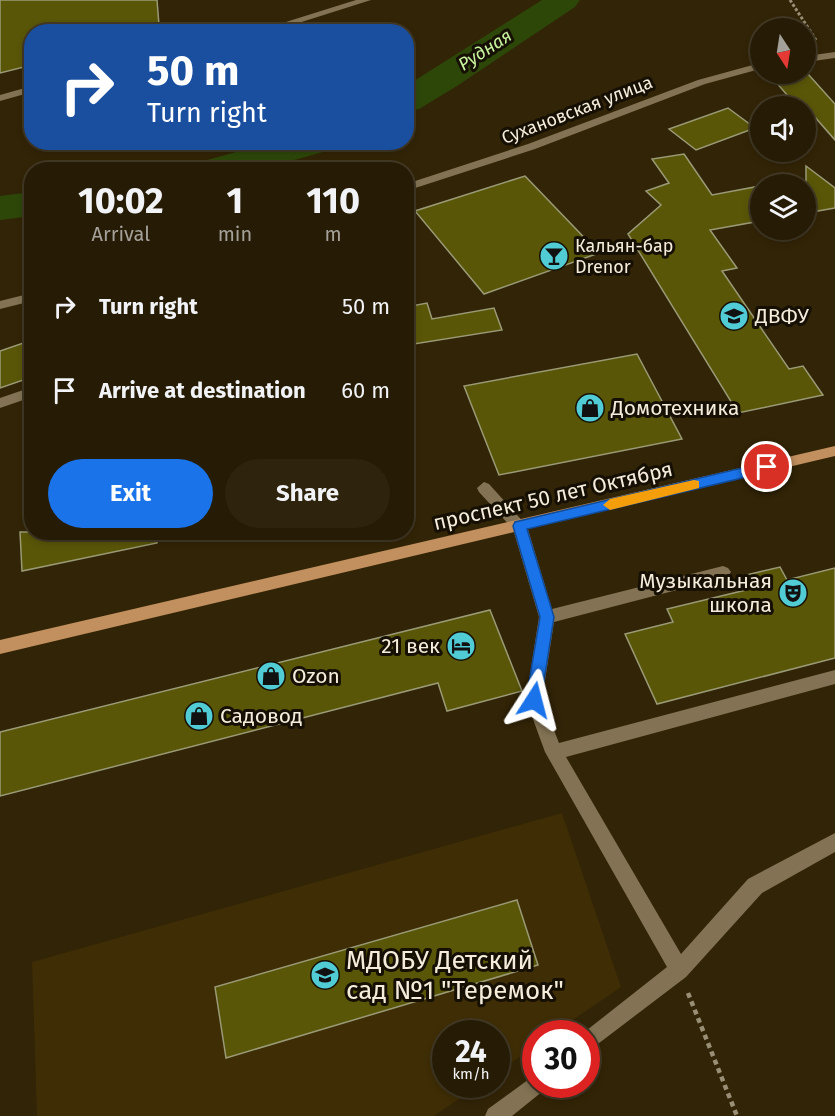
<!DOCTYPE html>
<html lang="en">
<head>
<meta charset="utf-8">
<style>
	body { margin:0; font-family:"Fira Sans",sans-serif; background:#2e240e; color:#f1f3f6; height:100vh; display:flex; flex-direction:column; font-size:22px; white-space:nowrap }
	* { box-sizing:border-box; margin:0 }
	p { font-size:20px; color:#a4a19a }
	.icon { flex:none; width:33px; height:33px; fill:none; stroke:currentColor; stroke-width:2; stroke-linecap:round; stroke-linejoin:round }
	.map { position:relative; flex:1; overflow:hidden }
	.sheet { position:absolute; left:24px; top:162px; width:390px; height:378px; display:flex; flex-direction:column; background:#261b04; border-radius:24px; box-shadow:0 3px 9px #0003,0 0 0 2px #423926 }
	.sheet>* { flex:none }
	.banner { position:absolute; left:24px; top:24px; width:390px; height:126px; border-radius:24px; box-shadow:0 3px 9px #0003,0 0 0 2px #423926; background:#1a4fa0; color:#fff; overflow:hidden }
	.needle { width:39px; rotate:168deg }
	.buttons { position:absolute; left:750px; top:18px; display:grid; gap:12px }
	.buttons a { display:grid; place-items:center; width:66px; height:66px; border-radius:50%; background:#261b04; box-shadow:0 3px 9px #0003,0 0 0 2px #423926; font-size:30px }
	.speed { position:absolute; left:432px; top:1020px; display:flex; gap:12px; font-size:30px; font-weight:700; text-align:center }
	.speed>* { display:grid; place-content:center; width:78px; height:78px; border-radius:50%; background:#261b04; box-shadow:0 3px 9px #0003,0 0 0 2px #423926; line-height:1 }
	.speed small { font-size:15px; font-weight:400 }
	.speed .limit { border:9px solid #d22; background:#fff; color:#111 }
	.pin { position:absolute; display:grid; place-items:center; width:51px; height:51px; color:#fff; margin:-26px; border:3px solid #fff; border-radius:50%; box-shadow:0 2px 6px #0007 }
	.me { position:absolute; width:66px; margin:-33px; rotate:9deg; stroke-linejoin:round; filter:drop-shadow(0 0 4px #0008) }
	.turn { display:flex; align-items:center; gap:21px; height:126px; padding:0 24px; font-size:27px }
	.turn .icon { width:78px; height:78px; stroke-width:2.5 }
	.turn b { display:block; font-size:42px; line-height:51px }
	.eta { display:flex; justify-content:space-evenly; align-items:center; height:102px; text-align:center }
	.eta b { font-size:36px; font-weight:700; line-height:42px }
	.primary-button { display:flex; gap:12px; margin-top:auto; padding:12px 24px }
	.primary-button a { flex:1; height:69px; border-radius:36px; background:#1a73e8; color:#fff; font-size:24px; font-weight:700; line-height:69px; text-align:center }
	.primary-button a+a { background:#2e240e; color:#f1f3f6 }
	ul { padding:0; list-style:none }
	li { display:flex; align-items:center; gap:18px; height:84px; padding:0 24px }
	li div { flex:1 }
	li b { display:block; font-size:22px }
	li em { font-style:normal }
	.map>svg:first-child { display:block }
	.built { fill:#3e2d05 }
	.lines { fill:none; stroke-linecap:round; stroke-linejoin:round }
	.river { fill:#2d4709; fill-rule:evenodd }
	.building { fill:#5a5608; stroke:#9a9a77; stroke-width:1.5 }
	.path-far1 { stroke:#998e76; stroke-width:3; stroke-dasharray:3 2; stroke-linecap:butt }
	.path { stroke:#998e76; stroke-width:4.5; stroke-dasharray:5 4; stroke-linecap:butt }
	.minor { fill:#837354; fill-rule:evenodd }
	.major { fill:#c2905f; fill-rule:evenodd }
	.route { fill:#1a73e8; stroke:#114b97; stroke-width:1.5 }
	.slow { fill:#f59e0b }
	.labels { text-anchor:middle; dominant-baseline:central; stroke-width:6; stroke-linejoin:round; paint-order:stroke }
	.far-water-label { font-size:18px; font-style:italic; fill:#c8f49e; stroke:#150f04 }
	.far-street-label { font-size:18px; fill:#f5ecdb; stroke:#150f04 }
	.far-poi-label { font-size:18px; fill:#f5ecdb; stroke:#150f04; text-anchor:start }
	.poi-label { font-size:21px; fill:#f5ecdb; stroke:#150f04; text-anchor:start }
	.street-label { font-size:21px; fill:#f5ecdb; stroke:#150f04 }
	.near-poi-label { font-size:26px; fill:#f5ecdb; stroke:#150f04; text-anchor:start }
</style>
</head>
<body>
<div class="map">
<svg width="835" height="1116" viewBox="0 0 835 1116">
	<rect width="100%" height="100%" fill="#322406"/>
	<path class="built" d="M562 813 621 987 554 1033 536 1034 535 1046 497 1073 496 1034H446V1084L479 1085 434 1116H37L32 962Z"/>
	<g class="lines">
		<g class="river">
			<path d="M542 0H580L575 7 457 86 419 109 406 112V86Z"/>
			<path d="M272 142H335L330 150 259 170H195L200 162Z"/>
			<path d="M32 192V216L0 220V196Z"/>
		</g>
	</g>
	<g class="building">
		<path d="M0 0H157L159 25 135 32H32V65L0 73Z"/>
		<path d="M769 74H808L835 104V140L800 100 793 102Z"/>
		<path d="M728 108 755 128 696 150 669 129Z"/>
		<path d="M684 154 712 195 760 186V221L710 230 737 268 722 271 789 369 803 366 823 395 738 413 628 234 661 205 646 191 669 183 652 159Z"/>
		<path d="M806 166 835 188V208L806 213Z"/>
		<path d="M525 176 599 253 484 294 415 211Z"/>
		<path d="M427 303 432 319 494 308 502 330 414 344 406 322V307Z"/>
		<path d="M32 340V377L0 388V351Z"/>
		<path d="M637 354 682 439 499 475 464 386Z"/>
		<path d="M20 532H156L157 543 22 571Z"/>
		<path d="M780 567 787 580 835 568V658L657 704 625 634 673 622 667 609 746 590 738 577Z"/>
		<path d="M490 610 522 691 447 711 438 683 0 796V732Z"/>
		<path d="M517 900 538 965 226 1058 215 987Z"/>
	</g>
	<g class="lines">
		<path class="path-far1" d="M790 0 816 40"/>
		<path class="path" d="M688 993 737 1116"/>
		<g class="minor">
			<path d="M356 0H371L270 32H254Z"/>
			<path d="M835 52V58L806 62V56Z"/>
			<path d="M760 63V69L705 84 535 149 406 191V184L528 144 698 80Z"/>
			<path d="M32 86V92L0 101V95Z"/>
			<path d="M32 293V301L0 309V301Z"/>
			<path d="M32 387V397L0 408V398Z"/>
			<path d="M484 482 489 484 527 526 552 609 723 566 728 568 731 572 728 576 723 578 554 622 542 700 559 743 835 670V684L566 757 681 954 748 879 835 833V852L762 893 686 977 586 1053V1034H582L667 967 545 752 526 700 539 617 513 529 479 492 477 488Z"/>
			<path d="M536 1074V1084H546L543 1091 512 1116H485L488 1109Z"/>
		</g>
		<path class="major" d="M835 446V456L0 654V640Z"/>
	</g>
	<path class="route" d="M767 462 774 467 772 471 527 529 554 617 541 700 539 705H528L526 700 540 617 513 526 515 522Z"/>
	<path class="slow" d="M694 480 699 481V488L610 510 603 505 610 499Z"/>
	<defs>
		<g id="bar-disc" transform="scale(1.5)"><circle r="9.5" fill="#51ccd5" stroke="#150f04"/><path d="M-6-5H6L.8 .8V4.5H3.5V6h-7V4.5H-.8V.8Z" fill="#111"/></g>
		<g id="university-disc" transform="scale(1.5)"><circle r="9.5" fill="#51ccd5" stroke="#150f04"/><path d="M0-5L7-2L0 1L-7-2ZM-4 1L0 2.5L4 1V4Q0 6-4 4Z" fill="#111"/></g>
		<g id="shop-disc" transform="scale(1.5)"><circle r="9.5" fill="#51ccd5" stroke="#150f04"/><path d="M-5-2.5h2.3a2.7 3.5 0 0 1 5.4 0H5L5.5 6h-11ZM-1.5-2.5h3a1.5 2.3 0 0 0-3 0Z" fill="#111"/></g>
		<g id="theatre-disc" transform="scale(1.5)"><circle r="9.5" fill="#51ccd5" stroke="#150f04"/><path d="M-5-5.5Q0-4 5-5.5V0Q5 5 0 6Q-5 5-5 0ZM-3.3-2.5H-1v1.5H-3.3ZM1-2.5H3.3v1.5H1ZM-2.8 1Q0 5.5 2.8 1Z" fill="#111"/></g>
		<g id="hotel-disc" transform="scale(1.5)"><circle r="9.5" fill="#51ccd5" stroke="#150f04"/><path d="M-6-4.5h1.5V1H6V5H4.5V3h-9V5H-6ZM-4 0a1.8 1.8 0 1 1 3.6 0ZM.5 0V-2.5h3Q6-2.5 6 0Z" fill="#111"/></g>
		<g id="school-disc" transform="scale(1.5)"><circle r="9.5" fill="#51ccd5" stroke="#150f04"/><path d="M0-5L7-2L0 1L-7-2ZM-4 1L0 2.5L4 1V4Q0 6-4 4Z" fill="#111"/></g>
	</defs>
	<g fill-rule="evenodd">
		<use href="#bar-disc" x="554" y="256"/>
		<use href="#university-disc" x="734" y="316"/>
		<use href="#shop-disc" x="590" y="408"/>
		<use href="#theatre-disc" x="793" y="593"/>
		<use href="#hotel-disc" x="461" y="646"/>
		<use href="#shop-disc" x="271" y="676"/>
		<use href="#shop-disc" x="199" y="716"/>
		<use href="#school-disc" x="325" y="975"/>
	</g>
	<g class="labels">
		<g class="far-water-label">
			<text transform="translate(485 50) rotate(-33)">Рудная</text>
		</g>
		<g class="far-street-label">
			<text transform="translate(577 110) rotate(-21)">Сухановская улица</text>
		</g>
		<g class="far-poi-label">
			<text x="575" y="246">Кальян-бар<tspan x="575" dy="21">Drenor</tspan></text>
		</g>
		<g class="poi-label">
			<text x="755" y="316">ДВФУ</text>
			<text x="611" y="408">Домотехника</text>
			<text x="772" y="581" text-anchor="end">Музыкальная<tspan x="772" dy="24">школа</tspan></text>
			<text x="440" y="646" text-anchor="end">21 век</text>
			<text x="292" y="676">Ozon</text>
			<text x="220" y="716">Садовод</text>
		</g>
		<g class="street-label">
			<text transform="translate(553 496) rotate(-13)">проспект 50 лет Октября</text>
		</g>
		<g class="near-poi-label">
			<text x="346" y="960">МДОБУ Детский<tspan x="346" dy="30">сад №1 "Теремок"</tspan></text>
		</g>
	</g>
</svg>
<div class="buttons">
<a><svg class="needle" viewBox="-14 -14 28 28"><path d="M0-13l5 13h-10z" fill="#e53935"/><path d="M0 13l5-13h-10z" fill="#a4a19a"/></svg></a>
<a><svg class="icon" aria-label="sound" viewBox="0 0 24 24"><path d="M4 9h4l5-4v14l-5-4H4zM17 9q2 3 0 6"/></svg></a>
<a><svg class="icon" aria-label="layers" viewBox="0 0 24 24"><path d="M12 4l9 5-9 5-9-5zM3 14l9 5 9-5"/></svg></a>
</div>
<div class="speed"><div>24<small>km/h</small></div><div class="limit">30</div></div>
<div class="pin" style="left:767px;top:467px;background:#d93025"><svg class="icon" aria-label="arrive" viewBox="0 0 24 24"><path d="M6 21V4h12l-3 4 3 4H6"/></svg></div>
<svg class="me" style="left:534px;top:700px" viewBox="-20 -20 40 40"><path d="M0-17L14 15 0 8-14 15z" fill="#1a73e8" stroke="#fff" stroke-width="4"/></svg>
<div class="banner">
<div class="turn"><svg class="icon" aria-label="right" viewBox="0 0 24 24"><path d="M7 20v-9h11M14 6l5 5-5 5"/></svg><div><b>50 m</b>Turn right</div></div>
</div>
<section class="sheet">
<div class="eta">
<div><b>10:02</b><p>Arrival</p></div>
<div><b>1</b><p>min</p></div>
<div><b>110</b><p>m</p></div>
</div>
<ul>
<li><svg class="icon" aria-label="right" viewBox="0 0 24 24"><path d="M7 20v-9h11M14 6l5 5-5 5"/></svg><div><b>Turn right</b></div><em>50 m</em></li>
<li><svg class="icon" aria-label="arrive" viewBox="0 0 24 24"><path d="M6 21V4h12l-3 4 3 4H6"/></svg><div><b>Arrive at destination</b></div><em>60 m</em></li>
</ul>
<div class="primary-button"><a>Exit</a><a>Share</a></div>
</section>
</div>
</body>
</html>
